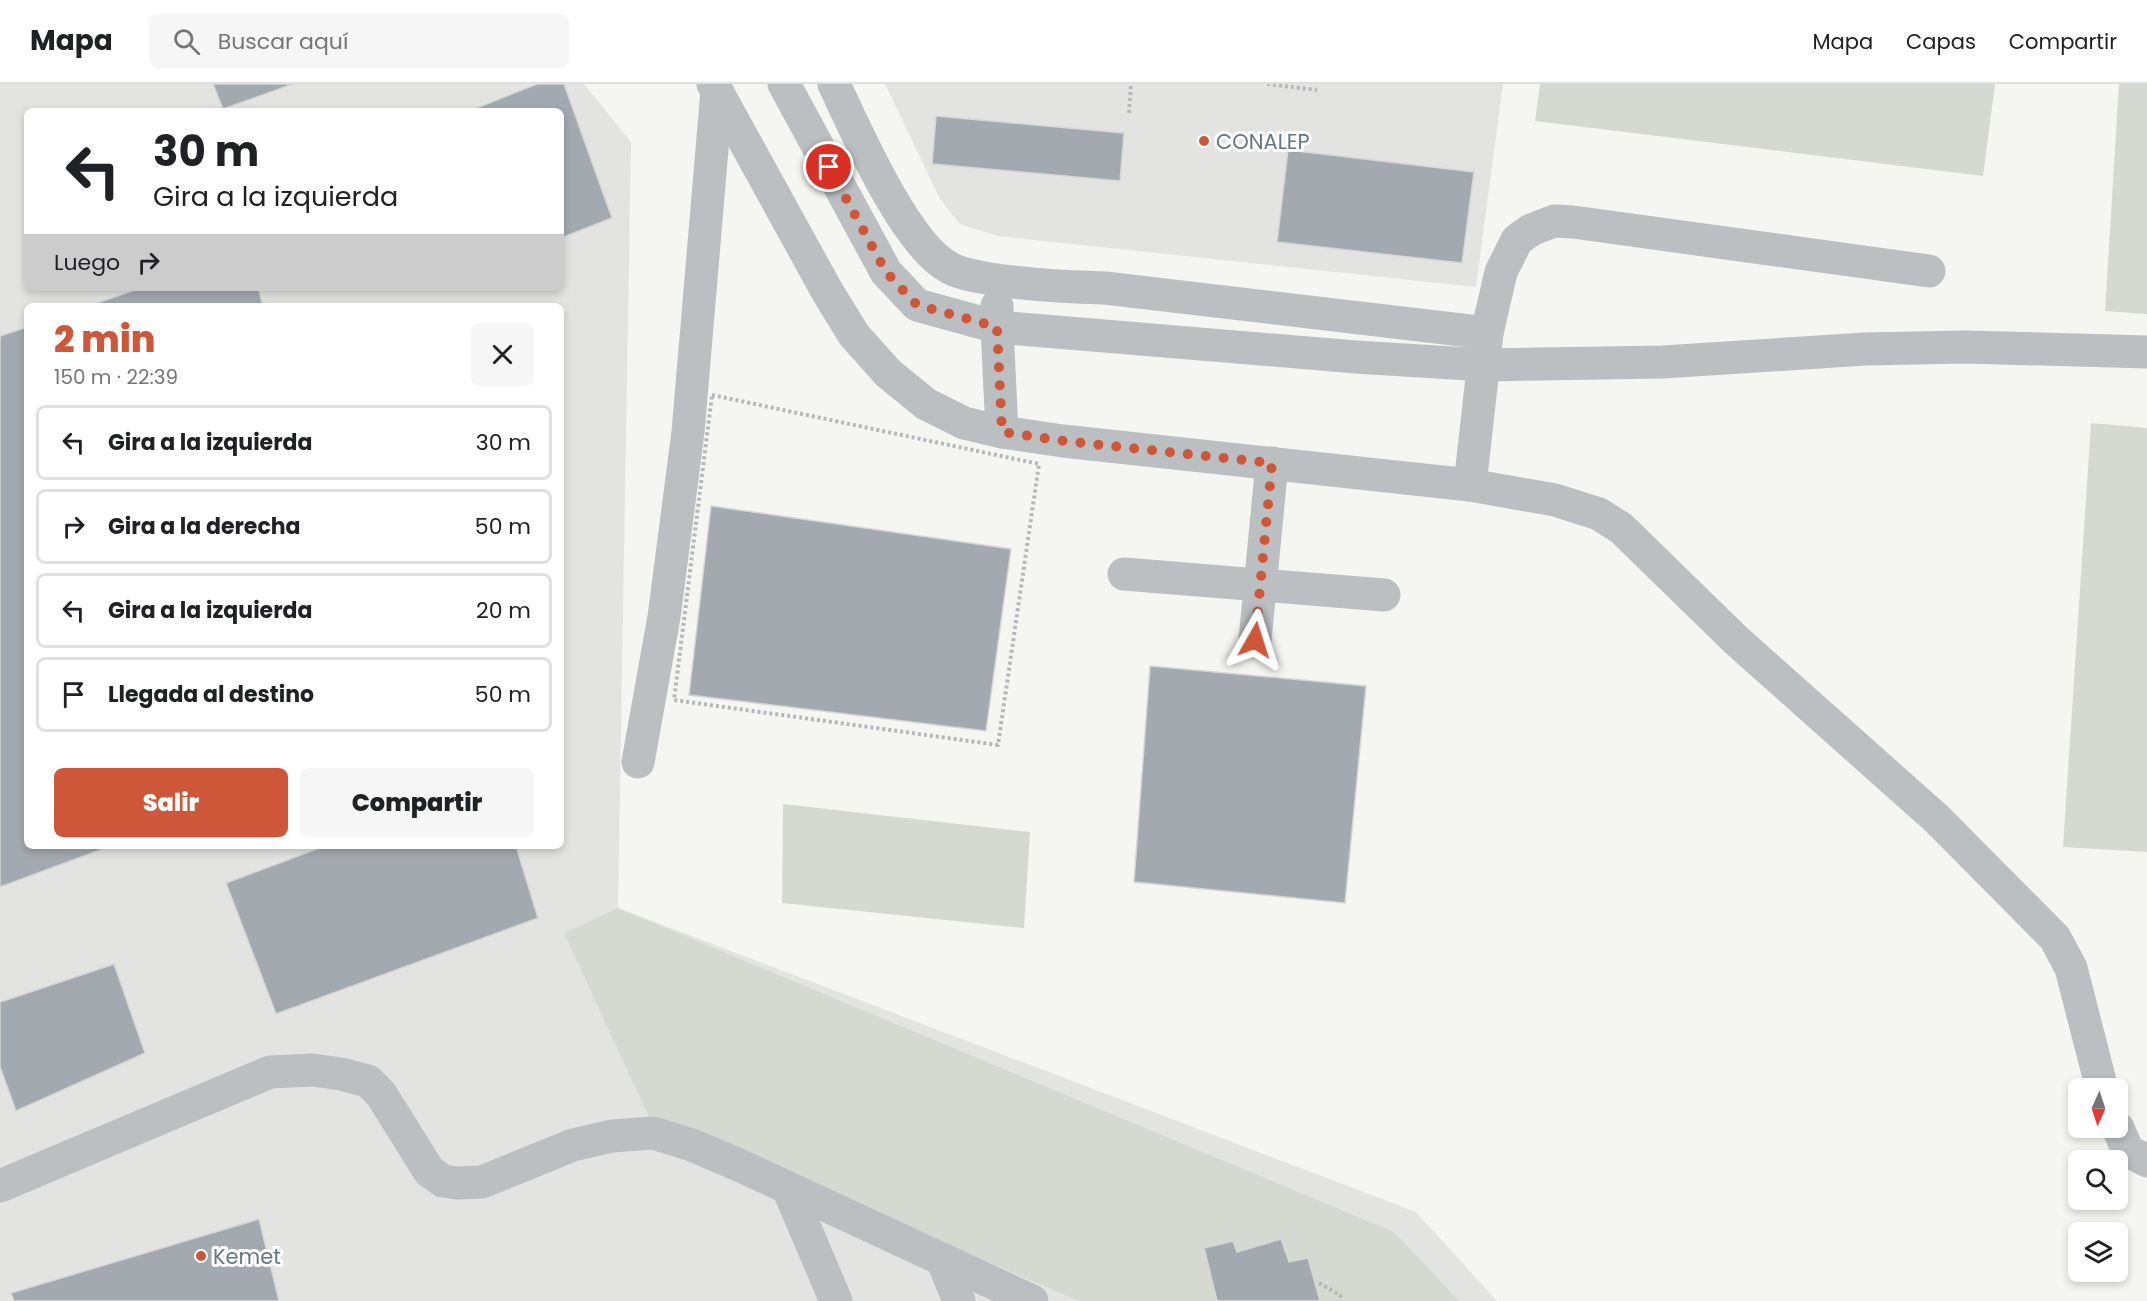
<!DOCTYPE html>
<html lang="es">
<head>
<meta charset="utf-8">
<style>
	body { margin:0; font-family:Poppins,sans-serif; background:#f6f6f6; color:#202124; height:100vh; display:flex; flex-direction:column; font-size:22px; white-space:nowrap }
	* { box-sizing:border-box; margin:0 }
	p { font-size:20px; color:#757577 }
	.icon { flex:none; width:33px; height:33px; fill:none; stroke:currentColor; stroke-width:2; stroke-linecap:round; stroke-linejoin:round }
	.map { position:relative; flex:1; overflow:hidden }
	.panel { position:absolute; left:24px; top:219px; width:540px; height:546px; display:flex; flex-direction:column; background:#fff; border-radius:9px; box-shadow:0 3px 9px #0003 }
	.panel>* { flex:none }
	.top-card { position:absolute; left:24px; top:24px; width:540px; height:183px; border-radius:9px; box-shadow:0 3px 9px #0003; background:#fff; color:#202124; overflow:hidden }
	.needle { width:39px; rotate:183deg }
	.tools { position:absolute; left:2068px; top:994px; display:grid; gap:12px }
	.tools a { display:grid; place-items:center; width:60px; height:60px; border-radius:9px; background:#fff; box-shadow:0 3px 9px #0003; font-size:30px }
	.pin { position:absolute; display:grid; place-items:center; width:51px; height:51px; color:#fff; margin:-26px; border:3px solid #fff; border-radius:50%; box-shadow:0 2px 6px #0007 }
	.me { position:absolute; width:66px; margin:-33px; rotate:6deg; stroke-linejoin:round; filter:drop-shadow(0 0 4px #0008) }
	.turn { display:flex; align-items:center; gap:21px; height:126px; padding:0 30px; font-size:27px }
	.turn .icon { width:78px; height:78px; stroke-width:2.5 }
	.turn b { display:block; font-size:42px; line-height:51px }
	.then { display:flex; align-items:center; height:57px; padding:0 30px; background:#0003; gap:12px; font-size:22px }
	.round { display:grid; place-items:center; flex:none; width:63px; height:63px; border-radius:9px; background:#f6f6f6 }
	.overview { display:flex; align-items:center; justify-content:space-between; height:102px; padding:0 30px }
	h1 { font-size:36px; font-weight:800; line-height:45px; color:#ce5739 }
	.button { display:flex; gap:12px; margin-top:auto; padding:12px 30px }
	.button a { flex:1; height:69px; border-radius:9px; background:#ce5739; color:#fff; font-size:24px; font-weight:800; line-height:69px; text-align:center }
	.button a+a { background:#f6f6f6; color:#202124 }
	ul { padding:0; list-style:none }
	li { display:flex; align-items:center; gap:18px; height:75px; margin:0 12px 9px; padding:0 18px; border:3px solid #e0e0e0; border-radius:9px }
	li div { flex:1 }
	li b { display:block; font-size:22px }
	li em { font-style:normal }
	header { display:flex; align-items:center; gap:36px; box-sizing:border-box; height:84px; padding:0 30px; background:#fff; border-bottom:2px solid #e0e0e0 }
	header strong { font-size:28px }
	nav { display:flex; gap:33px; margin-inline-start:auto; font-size:21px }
	.search { width:420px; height:54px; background:#f6f6f6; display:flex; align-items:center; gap:15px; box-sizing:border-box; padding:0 21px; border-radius:9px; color:#757577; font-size:22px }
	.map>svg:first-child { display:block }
	.built { fill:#e3e4e2; fill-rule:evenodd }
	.green { fill:#d5d9d2 }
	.building { fill:#a3aaaf; stroke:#d6d6d5; stroke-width:1.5 }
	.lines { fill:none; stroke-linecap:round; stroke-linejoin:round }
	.path { stroke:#b5b8ba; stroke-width:4; stroke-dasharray:3 3; stroke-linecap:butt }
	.minor { stroke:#bbbfc2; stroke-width:33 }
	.route { stroke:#ce5739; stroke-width:10; stroke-dasharray:0 18 }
	.poi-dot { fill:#ce5739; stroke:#fff; stroke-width:2 }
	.labels { text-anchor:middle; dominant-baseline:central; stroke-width:6; stroke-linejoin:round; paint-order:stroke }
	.poi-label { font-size:21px; fill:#687680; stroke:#fff; text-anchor:start }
</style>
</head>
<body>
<header>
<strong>Mapa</strong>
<div class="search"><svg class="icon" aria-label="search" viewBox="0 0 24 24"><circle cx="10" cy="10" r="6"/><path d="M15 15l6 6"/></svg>Buscar aquí</div>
<nav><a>Mapa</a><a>Capas</a><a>Compartir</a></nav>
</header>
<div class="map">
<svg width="2147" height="1217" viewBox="0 0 2147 1217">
	<rect width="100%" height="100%" fill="#f5f5f2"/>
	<g class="built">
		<path d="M0 0H584L631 58 618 824 1416 1128 1497 1217H0ZM27 27H561V204H27ZM27 222H561V762H27Z"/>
		<path d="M885 0H1503L1476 203 997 152 960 140 940 115Z"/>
	</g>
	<g class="green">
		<path d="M1540 0H1995L1983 92 1535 37Z"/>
		<path d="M2119 0H2147V230L2105 227Z"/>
		<path d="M2091 339 2147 344V768L2063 763Z"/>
		<path d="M783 720 1030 748 1024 844 782 819Z"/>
		<path d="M618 824 1394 1148 1459 1217H1079L649 1033 564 849Z"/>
	</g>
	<g class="building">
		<path d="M213 0H293L223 25Z"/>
		<path d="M537 0H564L612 134 561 154V27H469Z"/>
		<path d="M936 32 1124 49 1120 97 932 80Z"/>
		<path d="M1288 66 1474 88 1462 179 1277 158Z"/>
		<path d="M141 204H258L263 222H88Z"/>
		<path d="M27 243V762H111L0 803V252Z"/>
		<path d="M711 422 1011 465 986 647 689 611Z"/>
		<path d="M1150 582 1366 602 1345 819 1134 798Z"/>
		<path d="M325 762H516L538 834 276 930 226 799Z"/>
		<path d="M114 880 145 969 16 1027 0 983V918Z"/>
		<path d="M259 1135 279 1217H14L11 1209Z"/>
		<path d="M1281 1155 1289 1178 1308 1174 1320 1217H1217L1204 1164 1233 1157 1237 1168Z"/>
	</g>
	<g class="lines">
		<g class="path">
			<path d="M1267 0 1317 6"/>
			<path d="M1129 29 1131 0"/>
			<path d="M712 311 1039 380 998 661 674 616Z"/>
			<path d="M1319 1199 1340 1211 1342 1217"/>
		</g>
		<g class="minor">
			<path d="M713 0 827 207 854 251 888 289 926 320 964 339 1002 348 1063 357 1470 401 1555 416 1599 430 1621 444 1737 557 1937 735 2055 854 2071 884 2102 1005"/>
			<path d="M784 0 886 188 917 221 997 243 1356 273 1485 281 1663 278 1865 265 1966 263 2147 268"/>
			<path d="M834 0C856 47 906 162 950 184 962 191 977 192 990 195 1029 201 1066 203 1105 204L1487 249"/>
			<path d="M997 222V243L1002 348"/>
			<path d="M1470 401 1487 249 1501 188 1517 156 1531 146 1554 137 1573 138 1929 187"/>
			<path d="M1124 490 1384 511"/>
			<path d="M1255 556 1272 379"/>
			<path d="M638 678 664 533 688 348 717 7"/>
			<path d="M2118 1044 2128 1067 2147 1077"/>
			<path d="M0 1102 270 988 313 986 341 990 368 997 381 1010 429 1087 443 1097 457 1099 482 1098 573 1061 612 1052 653 1049 692 1061 741 1082 1032 1217"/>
			<path d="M788 1104 836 1217"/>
			<path d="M942 1175 959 1217"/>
		</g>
	</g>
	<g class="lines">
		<path class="route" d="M829 83 886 188 917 221 997 243 1002 348 1064 357 1272 379 1255 556"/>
	</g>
	<g class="poi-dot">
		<circle cx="1204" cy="57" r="6"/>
		<circle cx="201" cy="1172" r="6"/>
	</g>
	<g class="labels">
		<g class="poi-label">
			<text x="1216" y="57">CONALEP</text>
			<text x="213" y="1172">Kemet</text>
		</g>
	</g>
</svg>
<div class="tools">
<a><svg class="needle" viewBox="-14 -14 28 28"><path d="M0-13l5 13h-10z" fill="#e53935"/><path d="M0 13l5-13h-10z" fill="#757577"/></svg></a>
<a><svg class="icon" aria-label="search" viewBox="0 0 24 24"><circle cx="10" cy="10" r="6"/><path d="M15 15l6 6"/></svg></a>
<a><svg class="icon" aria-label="layers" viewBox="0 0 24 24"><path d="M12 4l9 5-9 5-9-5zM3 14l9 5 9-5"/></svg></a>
</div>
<div class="pin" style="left:829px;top:83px;background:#d93025"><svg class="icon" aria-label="arrive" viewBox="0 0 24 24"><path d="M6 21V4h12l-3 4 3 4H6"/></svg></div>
<svg class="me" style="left:1255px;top:556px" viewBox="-20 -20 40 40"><path d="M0-17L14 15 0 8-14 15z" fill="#ce5739" stroke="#fff" stroke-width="4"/></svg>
<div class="top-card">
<div class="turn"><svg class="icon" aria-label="left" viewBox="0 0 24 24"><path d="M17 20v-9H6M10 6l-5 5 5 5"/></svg><div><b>30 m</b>Gira a la izquierda</div></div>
<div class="then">Luego<svg class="icon" aria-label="right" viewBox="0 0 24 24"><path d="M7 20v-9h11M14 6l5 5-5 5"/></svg></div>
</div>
<section class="panel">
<div class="overview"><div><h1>2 min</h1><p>150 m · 22:39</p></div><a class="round"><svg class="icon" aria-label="close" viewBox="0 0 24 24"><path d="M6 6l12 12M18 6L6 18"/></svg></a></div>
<ul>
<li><svg class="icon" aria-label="left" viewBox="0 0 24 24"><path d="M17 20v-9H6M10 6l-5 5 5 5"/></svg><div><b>Gira a la izquierda</b></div><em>30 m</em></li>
<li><svg class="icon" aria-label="right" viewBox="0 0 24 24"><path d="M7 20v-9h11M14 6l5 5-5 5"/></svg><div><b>Gira a la derecha</b></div><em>50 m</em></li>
<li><svg class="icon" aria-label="left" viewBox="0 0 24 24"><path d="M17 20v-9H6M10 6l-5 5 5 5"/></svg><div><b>Gira a la izquierda</b></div><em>20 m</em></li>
<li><svg class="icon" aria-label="arrive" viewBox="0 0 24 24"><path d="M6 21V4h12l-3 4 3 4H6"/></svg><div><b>Llegada al destino</b></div><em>50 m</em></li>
</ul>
<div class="button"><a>Salir</a><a>Compartir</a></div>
</section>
</div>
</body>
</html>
